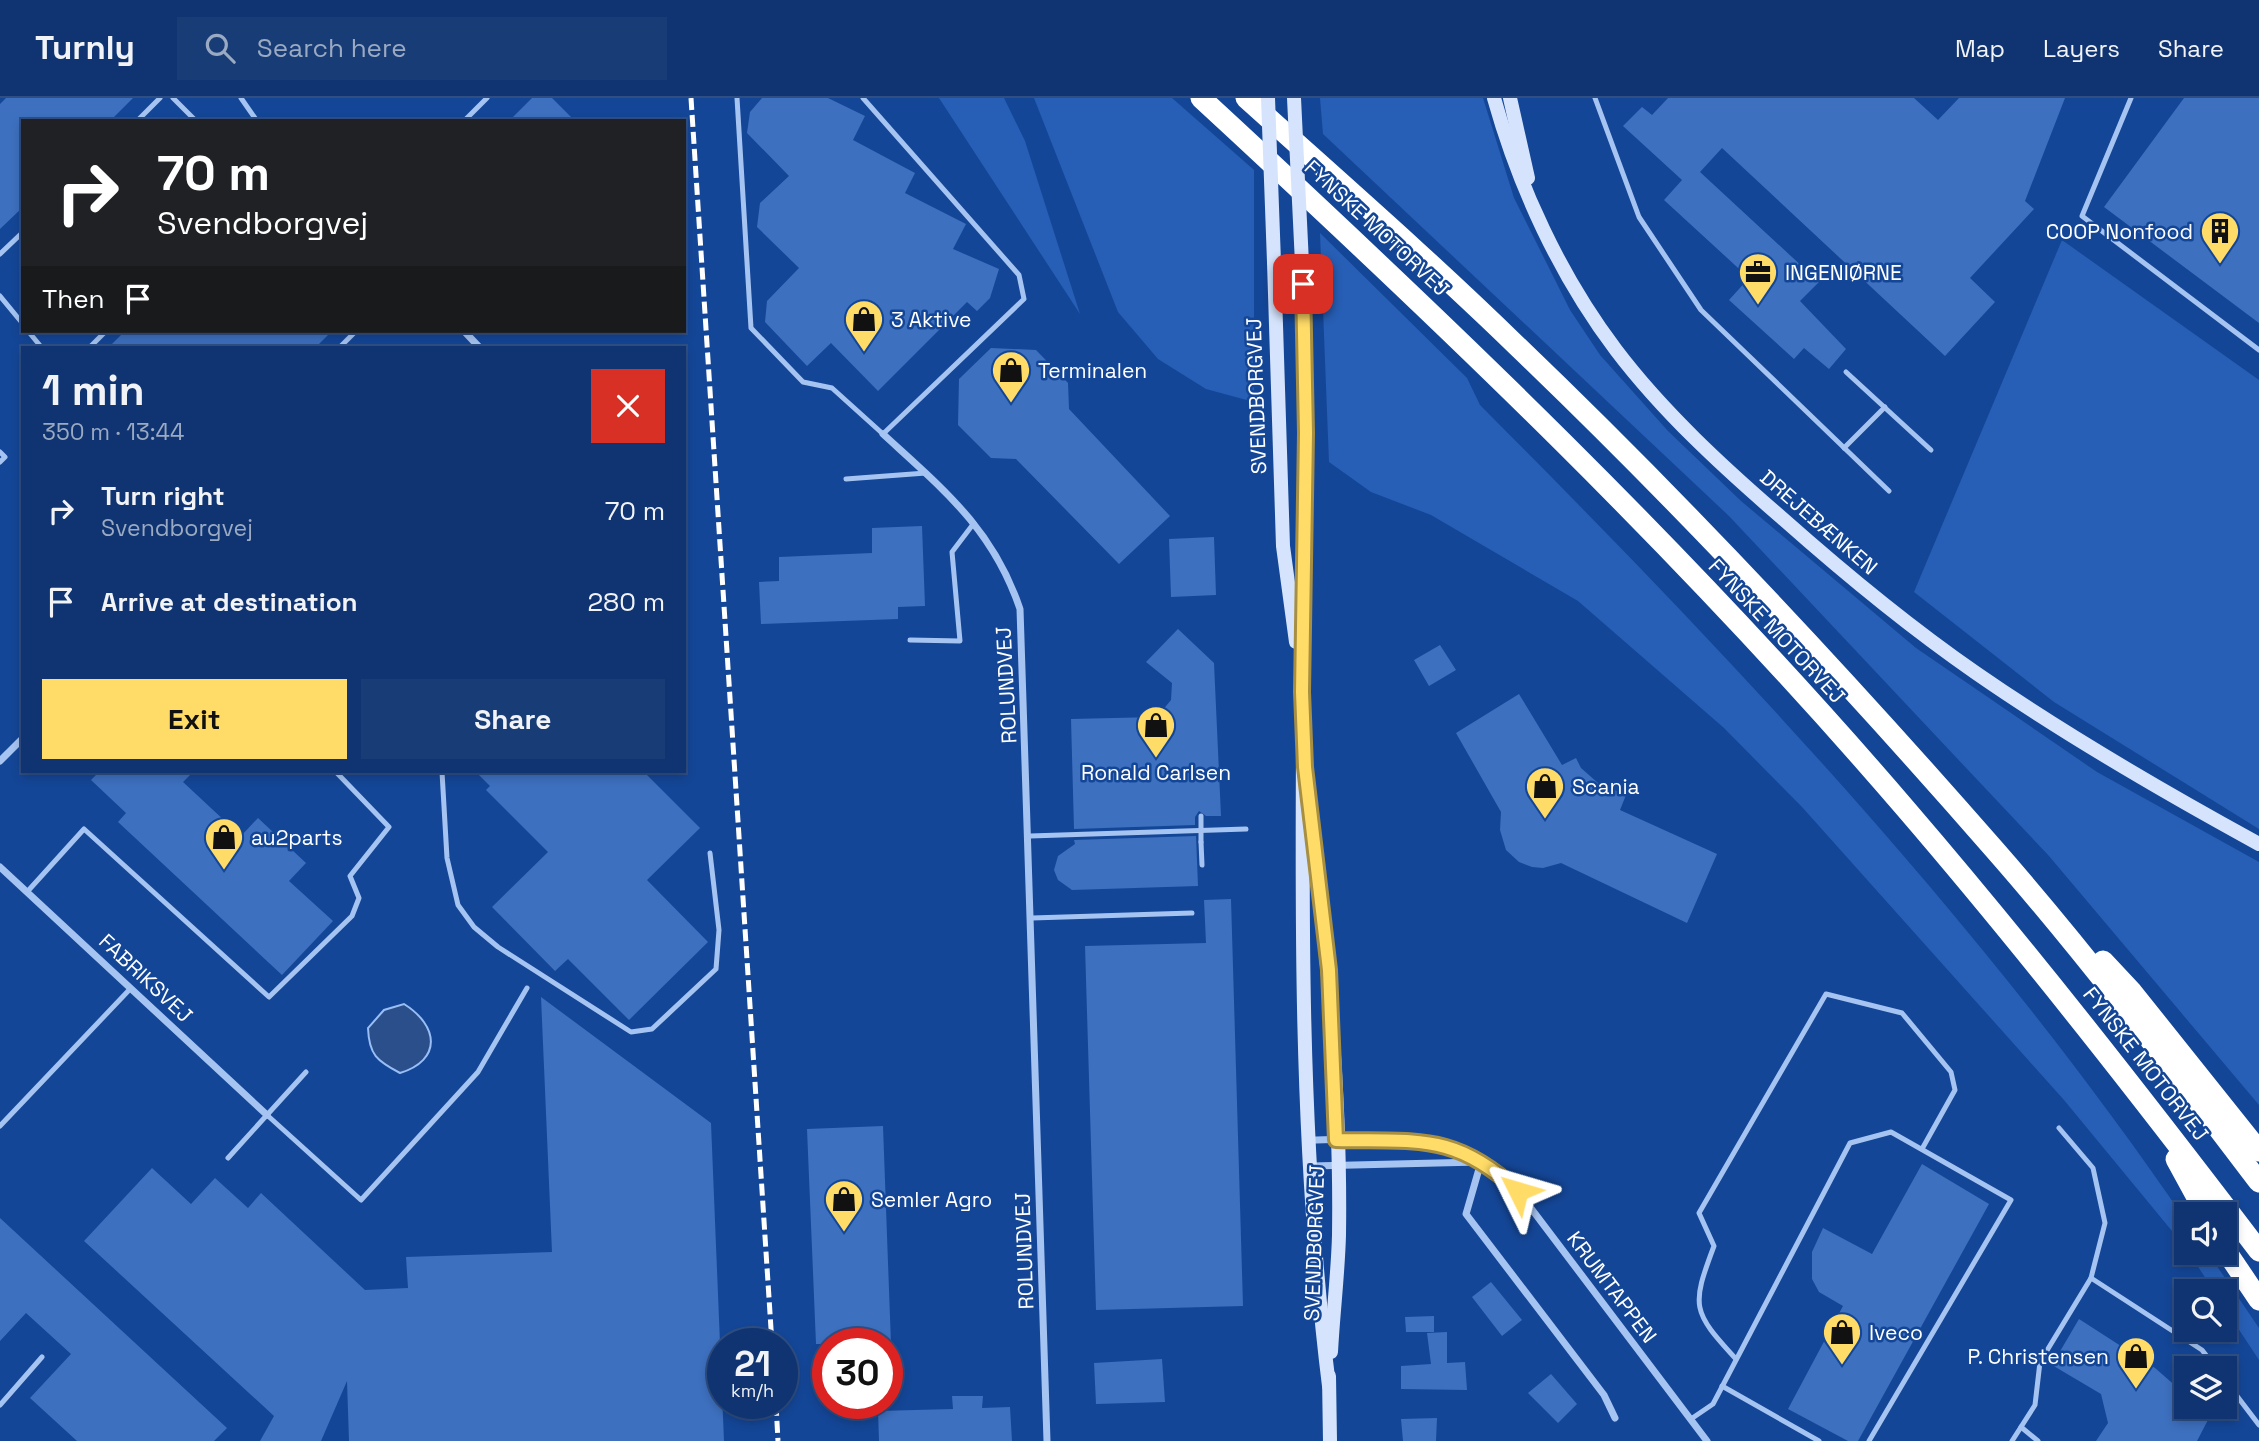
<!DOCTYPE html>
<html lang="en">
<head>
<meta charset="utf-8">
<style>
	body { margin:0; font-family:"Space Grotesk",sans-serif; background:#183c76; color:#f1f3f6; height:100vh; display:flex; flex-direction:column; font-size:26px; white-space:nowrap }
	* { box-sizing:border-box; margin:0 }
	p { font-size:23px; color:#9baac3 }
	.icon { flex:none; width:38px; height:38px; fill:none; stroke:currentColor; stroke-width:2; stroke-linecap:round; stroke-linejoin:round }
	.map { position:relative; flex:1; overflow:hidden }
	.details { position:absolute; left:21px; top:248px; width:665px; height:427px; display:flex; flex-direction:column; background:#0f3471; border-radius:0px; box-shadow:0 4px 10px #0003,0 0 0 2px #2f4f84 }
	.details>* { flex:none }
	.top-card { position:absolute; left:21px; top:21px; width:665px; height:214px; border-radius:0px; box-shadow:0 4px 10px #0003,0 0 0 2px #2f4f84; background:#202124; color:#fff; overflow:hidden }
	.fabs { position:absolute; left:2174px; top:1104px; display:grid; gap:14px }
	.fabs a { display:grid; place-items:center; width:63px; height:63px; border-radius:0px; background:#0f3471; box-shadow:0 4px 10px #0003,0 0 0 2px #2f4f84; font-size:35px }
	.speed { position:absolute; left:707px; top:1230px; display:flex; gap:14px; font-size:35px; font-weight:700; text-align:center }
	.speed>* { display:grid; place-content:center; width:91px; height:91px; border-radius:50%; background:#0f3471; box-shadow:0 4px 10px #0003,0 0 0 2px #2f4f84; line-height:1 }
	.speed small { font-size:18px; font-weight:400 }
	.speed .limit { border:10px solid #d22; background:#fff; color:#111 }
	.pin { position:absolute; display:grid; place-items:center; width:60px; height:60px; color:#fff; margin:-30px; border-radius:14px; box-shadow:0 4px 10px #0006 }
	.me { position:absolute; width:77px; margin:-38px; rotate:310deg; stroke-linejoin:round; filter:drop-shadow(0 0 5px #0008) }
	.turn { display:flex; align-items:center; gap:24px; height:147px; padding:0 21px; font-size:32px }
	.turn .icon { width:91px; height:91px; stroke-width:2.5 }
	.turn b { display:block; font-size:49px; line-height:60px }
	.then { display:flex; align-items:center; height:66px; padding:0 21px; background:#0003; gap:14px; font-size:26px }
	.round { display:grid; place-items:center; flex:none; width:74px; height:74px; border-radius:0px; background:#183c76 }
	.headline { display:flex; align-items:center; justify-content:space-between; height:119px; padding:0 21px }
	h1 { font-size:42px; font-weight:700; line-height:52px }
	.action { display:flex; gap:14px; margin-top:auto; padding:14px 21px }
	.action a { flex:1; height:80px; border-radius:0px; background:#ffdb67; color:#111; font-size:28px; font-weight:700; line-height:80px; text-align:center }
	.action a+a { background:#183c76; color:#f1f3f6 }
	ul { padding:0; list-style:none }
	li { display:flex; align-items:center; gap:21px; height:91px; padding:0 21px }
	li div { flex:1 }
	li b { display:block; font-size:26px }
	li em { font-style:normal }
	header { display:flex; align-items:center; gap:42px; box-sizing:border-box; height:98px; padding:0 35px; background:#0f3471; border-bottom:2px solid #2f4f84 }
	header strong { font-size:33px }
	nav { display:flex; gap:38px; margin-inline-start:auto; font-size:24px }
	.search { width:490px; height:63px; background:#183c76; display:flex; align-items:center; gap:18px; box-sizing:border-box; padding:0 24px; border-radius:0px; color:#9baac3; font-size:26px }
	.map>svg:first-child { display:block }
	.green { fill:#275fb6 }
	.water { fill:#2b4f8b; stroke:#98bef5; stroke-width:2 }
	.building { fill:#3d70bf }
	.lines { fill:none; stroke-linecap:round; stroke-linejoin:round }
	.lane { stroke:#a6c4f2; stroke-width:5 }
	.street { stroke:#a6c4f2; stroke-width:7 }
	.secondary { stroke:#d5e4fc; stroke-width:14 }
	.highway { stroke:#fff; stroke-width:21 }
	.rail { stroke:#fff; stroke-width:5; stroke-dasharray:12 5; stroke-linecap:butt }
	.lane-bridge { stroke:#a6c4f2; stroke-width:5 }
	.secondary-bridge { stroke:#d5e4fc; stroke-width:14 }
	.route-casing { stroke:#a68e43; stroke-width:18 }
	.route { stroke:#ffdb67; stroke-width:12 }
	.labels { text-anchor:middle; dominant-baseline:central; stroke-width:5; stroke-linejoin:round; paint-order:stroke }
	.street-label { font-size:21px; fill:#fff; stroke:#144697 }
	.poi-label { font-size:21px; fill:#fff; stroke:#144697; text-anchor:start }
</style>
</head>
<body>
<header>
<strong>Turnly</strong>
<div class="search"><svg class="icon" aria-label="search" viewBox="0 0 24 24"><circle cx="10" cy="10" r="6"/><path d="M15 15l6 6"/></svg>Search here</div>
<nav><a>Map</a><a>Layers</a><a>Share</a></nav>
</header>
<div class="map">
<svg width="2259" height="1343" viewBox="0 0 2259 1343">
	<rect width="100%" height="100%" fill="#144697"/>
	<g class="green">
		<path d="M939 0H1004L1025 43 1080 216Z"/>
		<path d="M1034 0H1172L1254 72V304L1206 291 1158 261 1118 214Z"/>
		<path d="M1320 0H1483L1514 100 1570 212 1600 257 1668 333 1741 403 1916 550 2097 674 2259 764V1007L2049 758 1729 418 1323 36Z"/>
		<path d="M1320 135 1467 280 1480 307C1734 562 1983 825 2186 1123V1150L2064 1002 1802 709 1724 630 1578 503 1431 417 1371 394 1329 364Z"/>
		<path d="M2062 142 2259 282V731L2054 604 1914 494Z"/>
		<path d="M2189 1155H2208L2259 1230V1262L2224 1209V1194L2214 1193Z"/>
	</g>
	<path class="water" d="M404 906C439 928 442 962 400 975 377 963 369 957 368 930L384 912Z"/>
	<g class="building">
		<path d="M6 0H133L110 23H23V109L0 131V6Z"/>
		<path d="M532 0H552L575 23H509Z"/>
		<path d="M762 0H828L865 18 853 42 915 75 905 95 966 126 953 151 999 171 990 200 977 213 967 204 878 293 831 245 807 268 765 224 767 203 799 170 757 129 760 105 789 78 747 35 750 14Z"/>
		<path d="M1668 0H1914L1938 22 1959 0H2065L2025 103 2034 111 1970 180 1995 204 1945 258 1722 50 1700 74 1819 184 1800 203 1846 251 1829 271 1804 250 1794 261 1729 202 1749 180 1664 102 1682 82 1623 28 1642 9 1652 17Z"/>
		<path d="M2184 0H2259V225L2104 109Z"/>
		<path d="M125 233H332L315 250H108Z"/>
		<path d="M991 250 1036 252 1068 285 1069 311 1170 418 1119 466 1016 361 991 360 958 327 959 281Z"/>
		<path d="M922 428 925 508 898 509V521L761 526 759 484 779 483V459L872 455V430Z"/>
		<path d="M1214 439 1216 497 1171 499 1169 441Z"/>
		<path d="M1178 531 1214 565 1221 718H1206L1199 713 1195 719V727L1074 731 1071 621 1157 619 1171 602 1172 585 1146 564Z"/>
		<path d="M1440 547 1456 572 1429 588 1414 562Z"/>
		<path d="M1519 596 1562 667 1576 660 1581 670 1598 685 1626 697 1620 712 1717 756 1687 825 1561 765 1543 770 1532 769 1519 764 1506 752 1500 732 1501 714 1456 635Z"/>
		<path d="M99 674H193L183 684 241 738 258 720 306 765 289 783 333 823 282 877 118 724 126 715 91 682Z"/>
		<path d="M476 674H644L700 730 647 782 708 844 629 922 568 861 555 873 492 809 548 754 486 692 490 688Z"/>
		<path d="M1196 738 1198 788 1072 792 1058 782 1054 772 1058 758 1075 746 1074 742Z"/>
		<path d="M1231 801 1243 1208 1096 1212 1085 848 1206 845 1204 802Z"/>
		<path d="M541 899 711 1025 724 1343H349L347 1283 321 1343H260L274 1318 84 1143 152 1070 191 1106 215 1080 248 1110 261 1095 365 1192 408 1190 406 1159 552 1154Z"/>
		<path d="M883 1028 891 1246H816L807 1031Z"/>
		<path d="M1922 1066 1989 1106 1858 1343H1848L1788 1311 1843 1208 1819 1194 1812 1181V1154L1823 1130 1872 1156Z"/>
		<path d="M0 1120 227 1330 214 1343H77L30 1300 71 1256 26 1215 0 1243Z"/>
		<path d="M1491 1184 1522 1222 1502 1238 1472 1199Z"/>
		<path d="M1434 1218V1234H1406L1405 1219Z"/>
		<path d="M2079 1221 2155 1270 2186 1297V1309H2199L2209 1320 2197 1343H2096L2108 1325 2101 1296 2052 1267Z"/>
		<path d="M1447 1234V1265L1465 1264 1467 1292 1401 1291V1268L1431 1266 1427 1235Z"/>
		<path d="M1162 1261 1165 1304 1096 1306 1094 1265Z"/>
		<path d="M1551 1276 1577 1306 1558 1325 1528 1295Z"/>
		<path d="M952 1298H983L982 1310 1010 1309 1012 1343H879L878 1313 953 1311Z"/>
		<path d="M1437 1320 1436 1343H1403L1401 1321Z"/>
	</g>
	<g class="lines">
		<g class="lane">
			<path d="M173 0 196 23"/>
			<path d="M241 0 257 23"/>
			<path d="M737 0 751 230 803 284 832 290 883 336 1024 201 1019 177 863 0"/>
			<path d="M1595 0 1639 119 1701 212 1889 393"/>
			<path d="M2131 0 2082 118 2259 252"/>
			<path d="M137 23 160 0"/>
			<path d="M464 23 487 0"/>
			<path d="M0 156 23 134"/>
			<path d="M0 198 23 226"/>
			<path d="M28 233 42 250"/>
			<path d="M89 250 106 233"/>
			<path d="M339 250 356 233"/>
			<path d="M1846 274 1931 352"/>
			<path d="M1844 350 1885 309"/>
			<path d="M0 354 5 359 0 364"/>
			<path d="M846 381 926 375"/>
			<path d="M684 525 685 538"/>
			<path d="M910 542 960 543 952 454 974 425"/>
			<path d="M442 674 447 760 458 807 474 829 498 849 631 934 652 931 716 871 719 832 710 755"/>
			<path d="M1030 738 1246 731"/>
			<path d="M1201 744 1202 767"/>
			<path d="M27 794 84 731 269 899 352 818 359 800 350 778 389 729 336 674"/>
			<path d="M1032 820 1192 815"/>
			<path d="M267 1017 361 1102 478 974 527 890"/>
			<path d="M0 1028 131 890"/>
			<path d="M228 1060 306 974"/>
			<path d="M2091 1180 2202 1252 2216 1270"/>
			<path d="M1736 1261C1692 1213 1691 1209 1714 1148L1699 1115 1826 896 1902 915 1951 974 1955 992 1922 1051"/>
			<path d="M2224 1281 2259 1327"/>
			<path d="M1722 1288 1819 1343"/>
			<path d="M0 1307 42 1259"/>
			<path d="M1691 1321 1713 1306 1850 1045 1891 1034 2011 1102 1869 1343"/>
			<path d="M2021 1329 2035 1307 2040 1264 2091 1180 2105 1125 2093 1070 2059 1030"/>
			<path d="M2012 1343 2021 1329 2038 1343"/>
		</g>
		<g class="street">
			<path d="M464 233 480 250"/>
			<path d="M883 336C943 391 993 431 1020 511L1047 1343"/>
			<path d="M0 663 23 640"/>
			<path d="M0 769 267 1017"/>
			<path d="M1310 1042C1353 1042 1404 1036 1446 1047 1473 1053 1498 1075 1518 1093L1707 1343"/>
			<path d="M1481 1064 1466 1116 1604 1297 1615 1320"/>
			<path d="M1312 1068 1479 1064"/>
		</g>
		<g class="secondary">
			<path d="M1494 0C1519 89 1560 178 1616 252 1663 314 1723 369 1782 420 1844 475 1908 528 1976 575 2067 638 2162 693 2259 746"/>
			<path d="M1510 0 1528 80"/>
			<path d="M1274 164 1283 448 1296 544"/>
			<path d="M1303 186C1312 552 1284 924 1329 1288"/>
			<path d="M1312 726C1328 862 1341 1000 1339 1137 1338 1176 1333 1215 1331 1254"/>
			<path d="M1329 1278 1330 1343"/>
		</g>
		<g class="highway">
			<path d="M1201 0C1446 226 1688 457 1905 710 2028 853 2144 1002 2259 1153"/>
			<path d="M1246 0C1337 82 1429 162 1516 247 1683 407 1842 577 1994 751 2087 857 2173 971 2259 1084"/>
			<path d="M2103 863 2132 894 2259 1053"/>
			<path d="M2176 1061 2206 1116"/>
			<path d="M2224 1150 2259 1202"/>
		</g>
		<g class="rail">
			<path d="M691 0 772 1246"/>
			<path d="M776 1306 778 1343"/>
		</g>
		<path class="lane-bridge" d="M1201 718V744"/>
		<g class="secondary-bridge">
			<path d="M1268 0 1274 164"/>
			<path d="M1294 0 1303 186"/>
		</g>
	</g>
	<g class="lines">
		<g class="route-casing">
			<path id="route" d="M1303 186 1306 335 1302 594 1305 669 1329 872 1336 1042C1417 1044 1454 1034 1518 1093"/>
		</g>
		<use href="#route" class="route"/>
	</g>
	<defs>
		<g id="building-pin" transform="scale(2.0125)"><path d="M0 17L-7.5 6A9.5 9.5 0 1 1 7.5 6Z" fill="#ffdb67" stroke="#144697"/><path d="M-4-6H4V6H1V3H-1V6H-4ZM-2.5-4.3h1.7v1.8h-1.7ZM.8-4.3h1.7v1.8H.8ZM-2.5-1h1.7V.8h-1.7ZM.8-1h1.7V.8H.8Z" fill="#111"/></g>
		<g id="office-pin" transform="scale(2.0125)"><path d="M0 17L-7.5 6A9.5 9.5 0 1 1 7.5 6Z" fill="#ffdb67" stroke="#144697"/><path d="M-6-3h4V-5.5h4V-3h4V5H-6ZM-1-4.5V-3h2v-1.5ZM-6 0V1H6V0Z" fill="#111"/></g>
		<g id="shop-pin" transform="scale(2.0125)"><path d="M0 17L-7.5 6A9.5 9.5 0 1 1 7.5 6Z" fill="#ffdb67" stroke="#144697"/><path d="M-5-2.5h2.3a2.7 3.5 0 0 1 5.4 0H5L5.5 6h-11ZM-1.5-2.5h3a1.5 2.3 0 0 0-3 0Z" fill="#111"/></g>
	</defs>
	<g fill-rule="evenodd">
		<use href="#building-pin" x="2220" y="133"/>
		<use href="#office-pin" x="1758" y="174"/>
		<use href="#shop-pin" x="864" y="221"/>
		<use href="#shop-pin" x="1011" y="272"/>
		<use href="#shop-pin" x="1156" y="627"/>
		<use href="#shop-pin" x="1545" y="688"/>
		<use href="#shop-pin" x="224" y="739"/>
		<use href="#shop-pin" x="844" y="1101"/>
		<use href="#shop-pin" x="1842" y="1234"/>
		<use href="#shop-pin" x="2136" y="1258"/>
	</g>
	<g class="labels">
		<g class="street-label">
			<text transform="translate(1377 130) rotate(43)">FYNSKE MOTORVEJ</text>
			<text transform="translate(1256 298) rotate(-92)">SVENDBORGVEJ</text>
			<text transform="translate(1819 424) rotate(41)">DREJEBÆNKEN</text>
			<text transform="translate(1777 533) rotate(47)">FYNSKE MOTORVEJ</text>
			<text transform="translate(1006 587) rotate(-93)">ROLUNDVEJ</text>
			<text transform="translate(146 880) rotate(43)">FABRIKSVEJ</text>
			<text transform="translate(2146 966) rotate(52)">FYNSKE MOTORVEJ</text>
			<text transform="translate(1314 1145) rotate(-88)">SVENDBORGVEJ</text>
			<text transform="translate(1024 1153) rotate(-92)">ROLUNDVEJ</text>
			<text transform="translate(1612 1189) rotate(53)">KRUMTAPPEN</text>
		</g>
		<g class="poi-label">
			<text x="2193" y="133" text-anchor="end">COOP Nonfood</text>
			<text x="1785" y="174">INGENIØRNE</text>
			<text x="891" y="221">3 Aktive</text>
			<text x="1038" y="272">Terminalen</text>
			<text x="1156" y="674" text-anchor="middle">Ronald Carlsen</text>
			<text x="1572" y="688">Scania</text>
			<text x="251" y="739">au2parts</text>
			<text x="871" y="1101">Semler Agro</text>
			<text x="1869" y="1234">Iveco</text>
			<text x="2109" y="1258" text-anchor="end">P. Christensen</text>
		</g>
	</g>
</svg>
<div class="fabs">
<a><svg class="icon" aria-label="sound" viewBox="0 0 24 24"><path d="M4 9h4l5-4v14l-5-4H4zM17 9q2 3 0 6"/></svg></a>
<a><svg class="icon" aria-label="search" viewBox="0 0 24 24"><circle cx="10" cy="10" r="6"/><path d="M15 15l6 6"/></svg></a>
<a><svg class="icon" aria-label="layers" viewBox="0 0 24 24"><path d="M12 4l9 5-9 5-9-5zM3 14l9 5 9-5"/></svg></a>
</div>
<div class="speed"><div>21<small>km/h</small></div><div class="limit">30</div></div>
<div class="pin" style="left:1303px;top:186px;background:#d93025"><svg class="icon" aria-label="arrive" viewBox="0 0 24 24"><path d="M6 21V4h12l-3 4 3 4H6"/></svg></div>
<svg class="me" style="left:1518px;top:1093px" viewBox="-20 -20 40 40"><path d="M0-17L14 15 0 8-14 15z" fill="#ffdb67" stroke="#fff" stroke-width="4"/></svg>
<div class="top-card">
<div class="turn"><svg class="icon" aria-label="right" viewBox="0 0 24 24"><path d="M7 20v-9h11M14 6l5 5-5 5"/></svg><div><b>70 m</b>Svendborgvej</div></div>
<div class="then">Then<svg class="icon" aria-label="arrive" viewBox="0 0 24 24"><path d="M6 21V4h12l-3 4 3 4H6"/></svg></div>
</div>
<section class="details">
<div class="headline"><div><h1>1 min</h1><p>350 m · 13:44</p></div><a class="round" style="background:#d93025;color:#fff"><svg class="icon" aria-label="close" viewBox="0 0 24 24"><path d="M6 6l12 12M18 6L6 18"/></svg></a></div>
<ul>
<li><svg class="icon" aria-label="right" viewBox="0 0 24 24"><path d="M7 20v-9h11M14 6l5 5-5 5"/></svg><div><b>Turn right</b><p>Svendborgvej</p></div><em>70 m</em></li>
<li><svg class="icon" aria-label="arrive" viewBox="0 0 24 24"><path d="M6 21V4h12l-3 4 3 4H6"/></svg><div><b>Arrive at destination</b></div><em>280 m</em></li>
</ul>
<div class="action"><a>Exit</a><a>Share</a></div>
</section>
</div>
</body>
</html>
